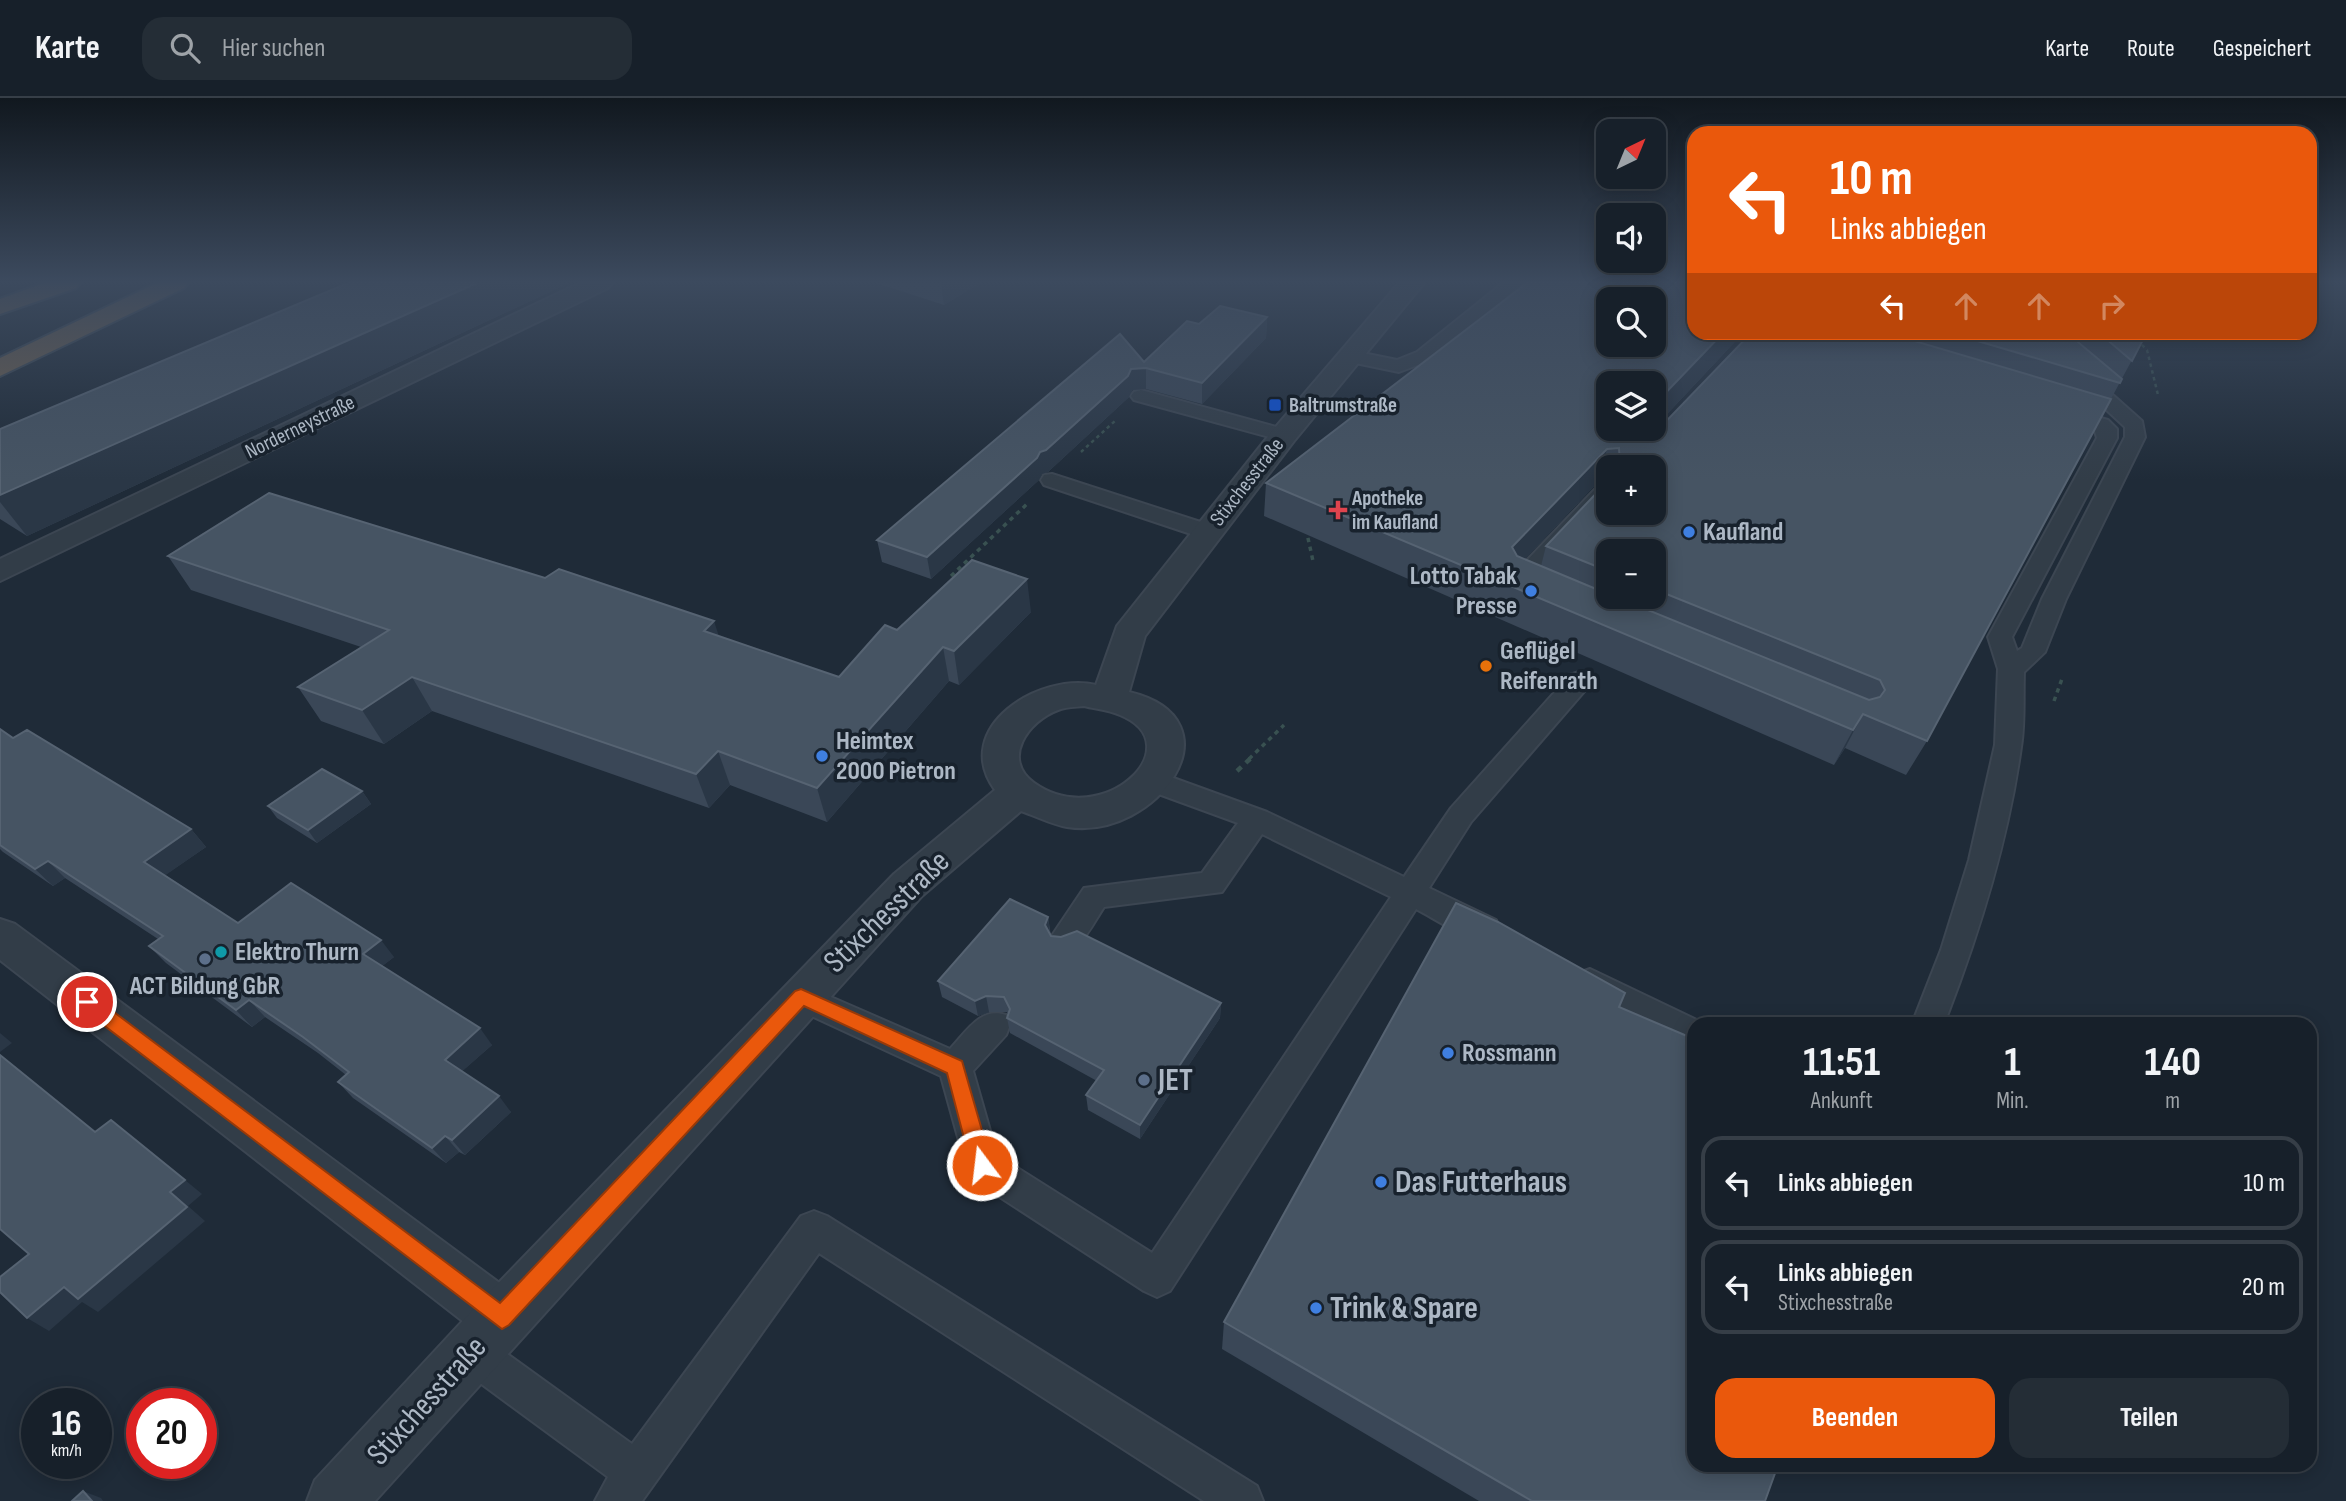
<!DOCTYPE html>
<html lang="de">
<head>
<meta charset="utf-8">
<style>
	body { margin:0; font-family:"Sofia Sans Condensed",sans-serif; background:#242d36; color:#f1f3f6; height:100vh; display:flex; flex-direction:column; font-size:26px; white-space:nowrap }
	* { box-sizing:border-box; margin:0 }
	p { font-size:23px; color:#9ea3a8 }
	.icon { flex:none; width:38px; height:38px; fill:none; stroke:currentColor; stroke-width:2; stroke-linecap:round; stroke-linejoin:round }
	.map { position:relative; flex:1; overflow:hidden }
	.sheet { position:absolute; left:1687px; top:919px; width:630px; height:455px; display:flex; flex-direction:column; background:#17202a; border-radius:21px; box-shadow:0 4px 18px #0003,0 0 0 2px #363e47 }
	.sheet>* { flex:none }
	.banner { position:absolute; left:1687px; top:28px; width:630px; height:214px; border-radius:21px; box-shadow:0 4px 18px #0003,0 0 0 2px #363e47; background:#ea580c; color:#fff; overflow:hidden }
	.needle { width:46px; rotate:43deg }
	.tools { position:absolute; left:1596px; top:21px; display:grid; gap:14px }
	.tools a { display:grid; place-items:center; width:70px; height:70px; border-radius:14px; background:#17202a; box-shadow:0 4px 18px #0003,0 0 0 2px #363e47; font-size:35px }
	.speed { position:absolute; left:21px; top:1290px; display:flex; gap:14px; font-size:35px; font-weight:700; text-align:center }
	.speed>* { display:grid; place-content:center; width:91px; height:91px; border-radius:50%; background:#17202a; box-shadow:0 4px 18px #0003,0 0 0 2px #363e47; line-height:1 }
	.speed small { font-size:18px; font-weight:400 }
	.speed .limit { border:10px solid #d22; background:#fff; color:#111 }
	.pin { position:absolute; display:grid; place-items:center; width:60px; height:60px; color:#fff; margin:-30px; border:4px solid #fff; border-radius:50%; box-shadow:0 2px 7px #0007 }
	.me { position:absolute; width:77px; margin:-38px; rotate:345deg; stroke-linejoin:round; filter:drop-shadow(0 0 5px #0008) }
	.turn { display:flex; align-items:center; gap:24px; height:147px; padding:0 28px; font-size:32px }
	.turn .icon { width:91px; height:91px; stroke-width:2.5 }
	.turn b { display:block; font-size:49px; line-height:60px }
	.lanes { display:flex; align-items:center; height:66px; padding:0 28px; background:#0003; justify-content:center; gap:35px; direction:ltr }
	.lanes .off { opacity:.35 }
	.eta { display:flex; justify-content:space-evenly; align-items:center; height:119px; text-align:center }
	.eta b { font-size:42px; font-weight:700; line-height:49px }
	.action { display:flex; gap:14px; margin-top:auto; padding:14px 28px }
	.action a { flex:1; height:80px; border-radius:21px; background:#ea580c; color:#fff; font-size:28px; font-weight:700; line-height:80px; text-align:center }
	.action a+a { background:#242d36; color:#f1f3f6 }
	ul { padding:0; list-style:none }
	li { display:flex; align-items:center; gap:21px; height:94px; margin:0 14px 10px; padding:0 14px; border:4px solid #363e47; border-radius:21px }
	li div { flex:1 }
	li b { display:block; font-size:26px }
	li em { font-style:normal }
	header { display:flex; align-items:center; gap:42px; box-sizing:border-box; height:98px; padding:0 35px; background:#17202a; border-bottom:2px solid #363e47 }
	header strong { font-size:33px }
	nav { display:flex; gap:38px; margin-inline-start:auto; font-size:24px }
	.search { width:490px; height:63px; background:#242d36; display:flex; align-items:center; gap:18px; box-sizing:border-box; padding:0 24px; border-radius:21px; color:#9ea3a8; font-size:26px }
	.map>svg:first-child { display:block }
	.lines { fill:none; stroke-linecap:round; stroke-linejoin:round }
	.service-casing { stroke:#3c4652; stroke-width:4 }
	.minor-casing { stroke:#3c4652; stroke-width:4 }
	.tertiary-casing { stroke:#3c4652; stroke-width:4 }
	.motorway-casing { stroke:#3d4853; stroke-width:4 }
	.path-far2 { stroke:#395151; stroke-width:2.5; stroke-dasharray:3.5 3.5; stroke-linecap:butt }
	.path-far1 { stroke:#395151; stroke-width:3.5; stroke-dasharray:4.5 4.5; stroke-linecap:butt }
	.path { stroke:#395151; stroke-width:4.5; stroke-dasharray:6 6; stroke-linecap:butt }
	.service { fill:#323d48; fill-rule:evenodd }
	.minor { fill:#323d48; fill-rule:evenodd }
	.tertiary { fill:#323d48; fill-rule:evenodd }
	.motorway { fill:#6f604f; fill-rule:evenodd }
	.wall { fill:#3a4757; fill-rule:evenodd }
	.shaded-wall { fill:#2a3746 }
	.building { fill:#465463; stroke:#566372; stroke-width:2; fill-rule:evenodd }
	.route { fill:#ea580c; stroke:#983908; stroke-width:2 }
	.transit-dot { fill:#1a4fb4; stroke:#18222d; stroke-width:2.5 }
	.health-dot { fill:#e0444e; stroke:#18222d; stroke-width:2.5 }
	.shop-dot { fill:#3f7fe0; stroke:#18222d; stroke-width:2.5 }
	.food-dot { fill:#e8710a; stroke:#18222d; stroke-width:2.5 }
	.culture-dot { fill:#0f9aa8; stroke:#18222d; stroke-width:2.5 }
	.service-dot { fill:#5c6f8a; stroke:#18222d; stroke-width:2.5 }
	.labels { text-anchor:middle; dominant-baseline:central; stroke-width:7; stroke-linejoin:round; paint-order:stroke }
	.far-poi-label { font-size:21px; font-weight:bold; fill:#adb8c5; stroke:#18222d; text-anchor:start }
	.far-street-label { font-size:21px; fill:#adb8c5; stroke:#18222d }
	.poi-label { font-size:26px; font-weight:bold; fill:#adb8c5; stroke:#18222d; text-anchor:start }
	.near-street-label { font-size:32px; fill:#adb8c5; stroke:#18222d }
	.near-poi-label { font-size:32px; font-weight:bold; fill:#adb8c5; stroke:#18222d; text-anchor:start }
</style>
</head>
<body>
<header>
<strong>Karte</strong>
<div class="search"><svg class="icon" aria-label="search" viewBox="0 0 24 24"><circle cx="10" cy="10" r="6"/><path d="M15 15l6 6"/></svg>Hier suchen</div>
<nav><a>Karte</a><a>Route</a><a>Gespeichert</a></nav>
</header>
<div class="map">
<svg width="2346" height="1403" viewBox="0 0 2346 1403">
	<rect width="100%" height="100%" fill="#1f2b38"/>
	<g class="lines">
		<g class="service-casing">
			<g id="service">
				<path d="M1503 185H1523L1431 262 1399 274 1341 262 1339 258 1348 252 1397 262 1417 254Z"/>
				<path d="M2080 272 2087 274 2142 323 2145 339 2066 501 2045 554 2024 574C2023 599 2025 625 2021 649 2008 744 1979 836 1944 926H1912L1941 852 1969 762 1995 647 1998 571 1988 539 2097 340 2094 330 2056 319 2053 315 2063 309 2108 322 2117 331V340L2012 539 2017 553 2022 550 2042 501 2125 339V329L2070 278Z"/>
				<path d="M1141 292 1291 333 1294 337 1284 343 1134 302 1131 298 1134 294Z"/>
				<path d="M1052 376 1216 429 1219 434 1216 439H1200L1044 387 1041 382 1044 377Z"/>
				<path d="M1608 385V403L1533 483 1539 489 1535 494C1524 497 1513 495 1506 485L1510 480 1600 386Z"/>
				<path d="M1579 574 1588 577 1592 583 1588 589 1471 724 1429 790 1496 822 1500 831 1496 840C1472 848 1438 822 1416 811L1170 1193 1157 1199 1144 1193 969 1079 941 978 790 908 785 899 790 890 801 886 950 951C966 934 981 908 1006 917L1010 927 1006 937 973 973 997 1057 1152 1155 1391 799 1262 736 1222 794 1104 809C1091 828 1079 860 1053 851L1049 842 1084 790 1202 775 1238 725 1145 691 1141 684 1145 677 1155 674 1165 677 1267 714 1404 779 1451 710 1570 577Z"/>
				<path d="M1590 871 1705 926H1694V950L1579 893 1574 884 1579 875Z"/>
				<path d="M814 1113 827 1118 1257 1388 1263 1403H1204L819 1155 642 1403H595L608 1379 457 1268 451 1254 457 1240 471 1234 485 1240 632 1346 801 1118Z"/>
			</g>
		</g>
		<g class="minor-casing">
			<g id="minor">
				<path d="M580 185H612L608 190 0 483V461Z"/>
				<path d="M0 821 15 826 521 1201 529 1220 521 1239 502 1247 483 1239 0 862Z"/>
			</g>
		</g>
		<g class="tertiary-casing">
			<path id="tertiary" d="M1399 185H1424L1294 343 1145 538 1129 594C1243 621 1158 743 1067 729 1051 726 1036 718 1021 713L922 798 375 1403H307L315 1382 483 1201 894 776 995 692C950 630 1039 574 1096 587L1117 528 1274 331ZM1084 608C1096 611 1109 612 1120 617 1193 647 1103 734 1034 685 1001 661 1028 623 1058 612 1066 609 1075 609 1084 608Z"/>
		</g>
		<g class="motorway-casing">
			<g id="motorway">
				<path d="M44 185H80L76 190 0 216V201Z"/>
				<path d="M157 185H188L184 190 0 278V260Z"/>
			</g>
		</g>
		<g class="path-far2">
			<path d="M2137 242 2147 252 2158 297"/>
			<path d="M1081 354 1116 322"/>
		</g>
		<g class="path-far1">
			<path d="M1306 431 1313 463"/>
			<path d="M951 478 1027 406"/>
			<path d="M2054 603 2063 578"/>
			<path d="M1249 661 1284 627"/>
		</g>
		<path class="path" d="M1237 673 1251 660"/>
		<use href="#service" class="service"/>
		<use href="#minor" class="minor"/>
		<use href="#tertiary" class="tertiary"/>
		<use href="#motorway" class="motorway"/>
	</g>
	<g class="wall">
		<path d="M348 185H569L27 438 0 421V331Z"/>
		<path d="M876 185H980L944 207Z"/>
		<path d="M1267 219 1266 240 1202 306 1146 291 1132 292 1129 299 1048 374 1042 376 1039 382 931 481 882 464 877 442 1199 226Z"/>
		<path d="M1694 234H1744L1654 330V285L1646 338 1651 339 1752 234H2147L1927 643 1906 677 1845 650 1834 667 1264 418 1266 385ZM1608 369H1654L1546 448 1541 468 1525 461 1598 384 1608 383ZM1608 453H1654V499H1608Z"/>
		<path d="M168 458 718 538 839 579 897 532 1031 514 959 587 949 583 827 724 730 687 709 710 432 613 384 646 321 623 298 589 361 549 191 492Z"/>
		<path d="M0 631 13 640 191 731 206 749 165 777 238 825 394 859 382 868 492 947 462 973 511 1014 465 1057 459 1054 446 1065 353 1000 338 984 346 977 318 955 265 919 252 929 166 865 149 848 158 841 65 780 53 788 3 754 0 751Z"/>
		<path d="M362 693 371 706 317 745 277 720 268 708Z"/>
		<path d="M1048 819 1051 838 1221 905 1220 920 1140 1041 1088 1012 1086 997 1097 983 1010 935 1007 920 1008 917 1007 914H989L978 918 942 899 938 883Z"/>
		<path d="M1619 909 1765 1403H1479L1222 1251 1224 1224Z"/>
	</g>
	<g class="shaded-wall">
		<path d="M477 185H569L27 438 0 404V397Z"/>
		<path d="M941 185H980L944 207Z"/>
		<path d="M1267 219 1266 240 1202 306V285Z"/>
		<path d="M1724 234H1744L1654 330V307Z"/>
		<path d="M1146 270V291L1132 292 1129 299 1048 374 1042 376 1039 382 931 481 927 459 1040 354 1131 271Z"/>
		<path d="M1631 331H1653L1620 366 1626 336Z"/>
		<path d="M1607 351 1598 384 1504 483 1512 449Z"/>
		<path d="M1027 481 1031 514 959 587 954 553Z"/>
		<path d="M714 523 725 557 704 533Z"/>
		<path d="M943 549 949 583 827 724 817 690Z"/>
		<path d="M412 579 432 613 384 646 362 612Z"/>
		<path d="M1863 616 1845 650 1834 667 1853 632Z"/>
		<path d="M718 653 730 687 709 710 696 676Z"/>
		<path d="M362 693 371 706 317 745 308 732Z"/>
		<path d="M191 731 206 749 160 781 144 764Z"/>
		<path d="M48 763 65 780 53 788 35 771Z"/>
		<path d="M1048 819 1050 835 1047 843 1045 827Z"/>
		<path d="M381 842 394 859 376 873 363 856Z"/>
		<path d="M986 898 989 914 978 918 975 903Z"/>
		<path d="M249 902 265 919 252 929 236 912Z"/>
		<path d="M1221 905 1220 920 1140 1041V1027Z"/>
		<path d="M480 930 492 947 457 978 445 962Z"/>
		<path d="M0 935 12 945 0 954Z"/>
		<path d="M499 998 511 1014 465 1057 452 1042Z"/>
		<path d="M445 1038 459 1054 446 1065 432 1050Z"/>
		<path d="M185 1082 202 1096 188 1108 205 1123 98 1214 82 1204 49 1233 27 1220Z"/>
		<path d="M83 1393 101 1400 103 1403H92Z"/>
	</g>
	<g class="building">
		<path d="M348 185H477L0 397V331Z"/>
		<path d="M1527 185H1694V234H1724L1654 307V285H1608V331H1631L1626 336 1651 339 1752 234H1884L2111 301 1927 643 1863 616 1853 632 1266 385ZM1608 201H1654V247H1608ZM1619 350 1620 369H1654V415H1608V383L1546 448 1608 473V453H1654V491L1880 582 1885 592 1880 599 1869 602 1616 499H1608V496L1517 458 1512 449 1607 351Z"/>
		<path d="M1220 208 1267 219 1202 285 1146 270 1131 271 1128 278 1046 352 1040 354 1037 360 927 459 877 442 1120 236 1144 264 1187 223 1199 226Z"/>
		<path d="M1947 234H2062L2072 239 2122 281 2120 285Z"/>
		<path d="M2098 234H2147L2132 263Z"/>
		<path d="M269 395 545 480 559 471 714 523 704 533 839 579 885 527 897 532 972 462 1027 481 954 553 943 549 817 690 718 653 696 676 412 579 362 612 298 589 389 532 168 458Z"/>
		<path d="M0 631 13 640 27 632 191 731 144 764 238 825 291 785 381 842 363 856 480 930 445 962 499 998 452 1042 445 1038 432 1050 338 984 349 974 303 939 249 902 236 912 149 848 163 838 48 763 35 771 0 747Z"/>
		<path d="M322 671 362 693 308 732 268 708Z"/>
		<path d="M1010 801 1048 819 1045 827 1051 838 1061 839 1077 833 1221 905 1140 1027 1086 997 1104 972 1007 920 1010 911 1004 899 986 898 975 903 938 883Z"/>
		<path d="M1456 805 1498 824 1625 895 1619 909 1694 941V1367H1778L1765 1403H1532L1224 1224Z"/>
		<path d="M0 957 95 1034 111 1022 185 1082 170 1094 187 1109 78 1201 64 1189 27 1220 0 1194V1179L29 1156 0 1131Z"/>
		<path d="M83 1393 92 1403H72Z"/>
	</g>
	<linearGradient id="sky" x2="0" y2="1"><stop stop-color="#11181f"/><stop offset="0.48" stop-color="#3c4a5e"/><stop offset="1" stop-color="#3c4a5e" stop-opacity="0"/></linearGradient>
	<rect width="2346" height="382" fill="url(#sky)"/>
	<path class="route" d="M801 891 962 963 992 1067 989 1073 982 1076 974 1073 971 1067 947 975 804 908 509 1227 502 1231 81 910 78 904 87 897 94 899 500 1205 795 893Z"/>
	<rect class="transit-dot" x="1268" y="300" width="14" height="14" rx="3.5"/>
	<path class="health-dot" d="M1334.5 401.5h7v7h7v7h-7v7h-7v-7h-7v-7h7z"/>
	<g class="shop-dot">
		<circle cx="1689" cy="434" r="7"/>
		<circle cx="1531" cy="493" r="7"/>
		<circle cx="822" cy="658" r="7"/>
		<circle cx="1448" cy="955" r="7"/>
		<circle cx="1381" cy="1084" r="7"/>
		<circle cx="1316" cy="1210" r="7"/>
	</g>
	<circle class="food-dot" cx="1486" cy="568" r="7"/>
	<circle class="culture-dot" cx="221" cy="854" r="7"/>
	<g class="service-dot">
		<circle cx="205" cy="861" r="7"/>
		<circle cx="1144" cy="982" r="7"/>
	</g>
	<g class="labels">
		<g class="far-poi-label">
			<text x="1289" y="307">Baltrumstraße</text>
			<text x="1352" y="400">Apotheke<tspan x="1352" dy="24">im Kaufland</tspan></text>
		</g>
		<g class="far-street-label">
			<text transform="translate(300 329) rotate(-26)">Norderneystraße</text>
			<text transform="translate(1247 384) rotate(-52)">Stixchesstraße</text>
		</g>
		<g class="poi-label">
			<text x="1703" y="434">Kaufland</text>
			<text x="1517" y="478" text-anchor="end">Lotto Tabak<tspan x="1517" dy="30">Presse</tspan></text>
			<text x="1500" y="553">Geflügel<tspan x="1500" dy="30">Reifenrath</tspan></text>
			<text x="836" y="643">Heimtex<tspan x="836" dy="30">2000 Pietron</tspan></text>
			<text x="235" y="854">Elektro Thurn</text>
			<text x="205" y="888" text-anchor="middle">ACT Bildung GbR</text>
			<text x="1462" y="955">Rossmann</text>
		</g>
		<g class="near-street-label">
			<text transform="translate(887 814) rotate(-44)">Stixchesstraße</text>
			<text transform="translate(427 1303) rotate(-48)">Stixchesstraße</text>
		</g>
		<g class="near-poi-label">
			<text x="1158" y="982">JET</text>
			<text x="1395" y="1084">Das Futterhaus</text>
			<text x="1330" y="1210">Trink &amp; Spare</text>
		</g>
	</g>
</svg>
<div class="tools">
<a><svg class="needle" viewBox="-14 -14 28 28"><path d="M0-13l5 13h-10z" fill="#e53935"/><path d="M0 13l5-13h-10z" fill="#9ea3a8"/></svg></a>
<a><svg class="icon" aria-label="sound" viewBox="0 0 24 24"><path d="M4 9h4l5-4v14l-5-4H4zM17 9q2 3 0 6"/></svg></a>
<a><svg class="icon" aria-label="search" viewBox="0 0 24 24"><circle cx="10" cy="10" r="6"/><path d="M15 15l6 6"/></svg></a>
<a><svg class="icon" aria-label="layers" viewBox="0 0 24 24"><path d="M12 4l9 5-9 5-9-5zM3 14l9 5 9-5"/></svg></a>
<a>+</a>
<a>−</a>
</div>
<div class="speed"><div>16<small>km/h</small></div><div class="limit">20</div></div>
<div class="pin" style="left:87px;top:904px;background:#d93025"><svg class="icon" aria-label="arrive" viewBox="0 0 24 24"><path d="M6 21V4h12l-3 4 3 4H6"/></svg></div>
<svg class="me" style="left:982px;top:1067px" viewBox="-20 -20 40 40"><circle r="17" fill="#ea580c" stroke="#fff" stroke-width="3"/><path d="M0-11L8 9 0 5-8 9z" fill="#fff"/></svg>
<div class="banner">
<div class="turn"><svg class="icon" aria-label="left" viewBox="0 0 24 24"><path d="M17 20v-9H6M10 6l-5 5 5 5"/></svg><div><b>10 m</b>Links abbiegen</div></div>
<div class="lanes"><svg class="icon" aria-label="left" viewBox="0 0 24 24"><path d="M17 20v-9H6M10 6l-5 5 5 5"/></svg><svg class="icon off" aria-label="ahead" viewBox="0 0 24 24"><path d="M12 20V5M6 11l6-6 6 6"/></svg><svg class="icon off" aria-label="ahead" viewBox="0 0 24 24"><path d="M12 20V5M6 11l6-6 6 6"/></svg><svg class="icon off" aria-label="right" viewBox="0 0 24 24"><path d="M7 20v-9h11M14 6l5 5-5 5"/></svg></div>
</div>
<section class="sheet">
<div class="eta">
<div><b>11:51</b><p>Ankunft</p></div>
<div><b>1</b><p>Min.</p></div>
<div><b>140</b><p>m</p></div>
</div>
<ul>
<li><svg class="icon" aria-label="left" viewBox="0 0 24 24"><path d="M17 20v-9H6M10 6l-5 5 5 5"/></svg><div><b>Links abbiegen</b></div><em>10 m</em></li>
<li><svg class="icon" aria-label="left" viewBox="0 0 24 24"><path d="M17 20v-9H6M10 6l-5 5 5 5"/></svg><div><b>Links abbiegen</b><p>Stixchesstraße</p></div><em>20 m</em></li>
</ul>
<div class="action"><a>Beenden</a><a>Teilen</a></div>
</section>
</div>
</body>
</html>
